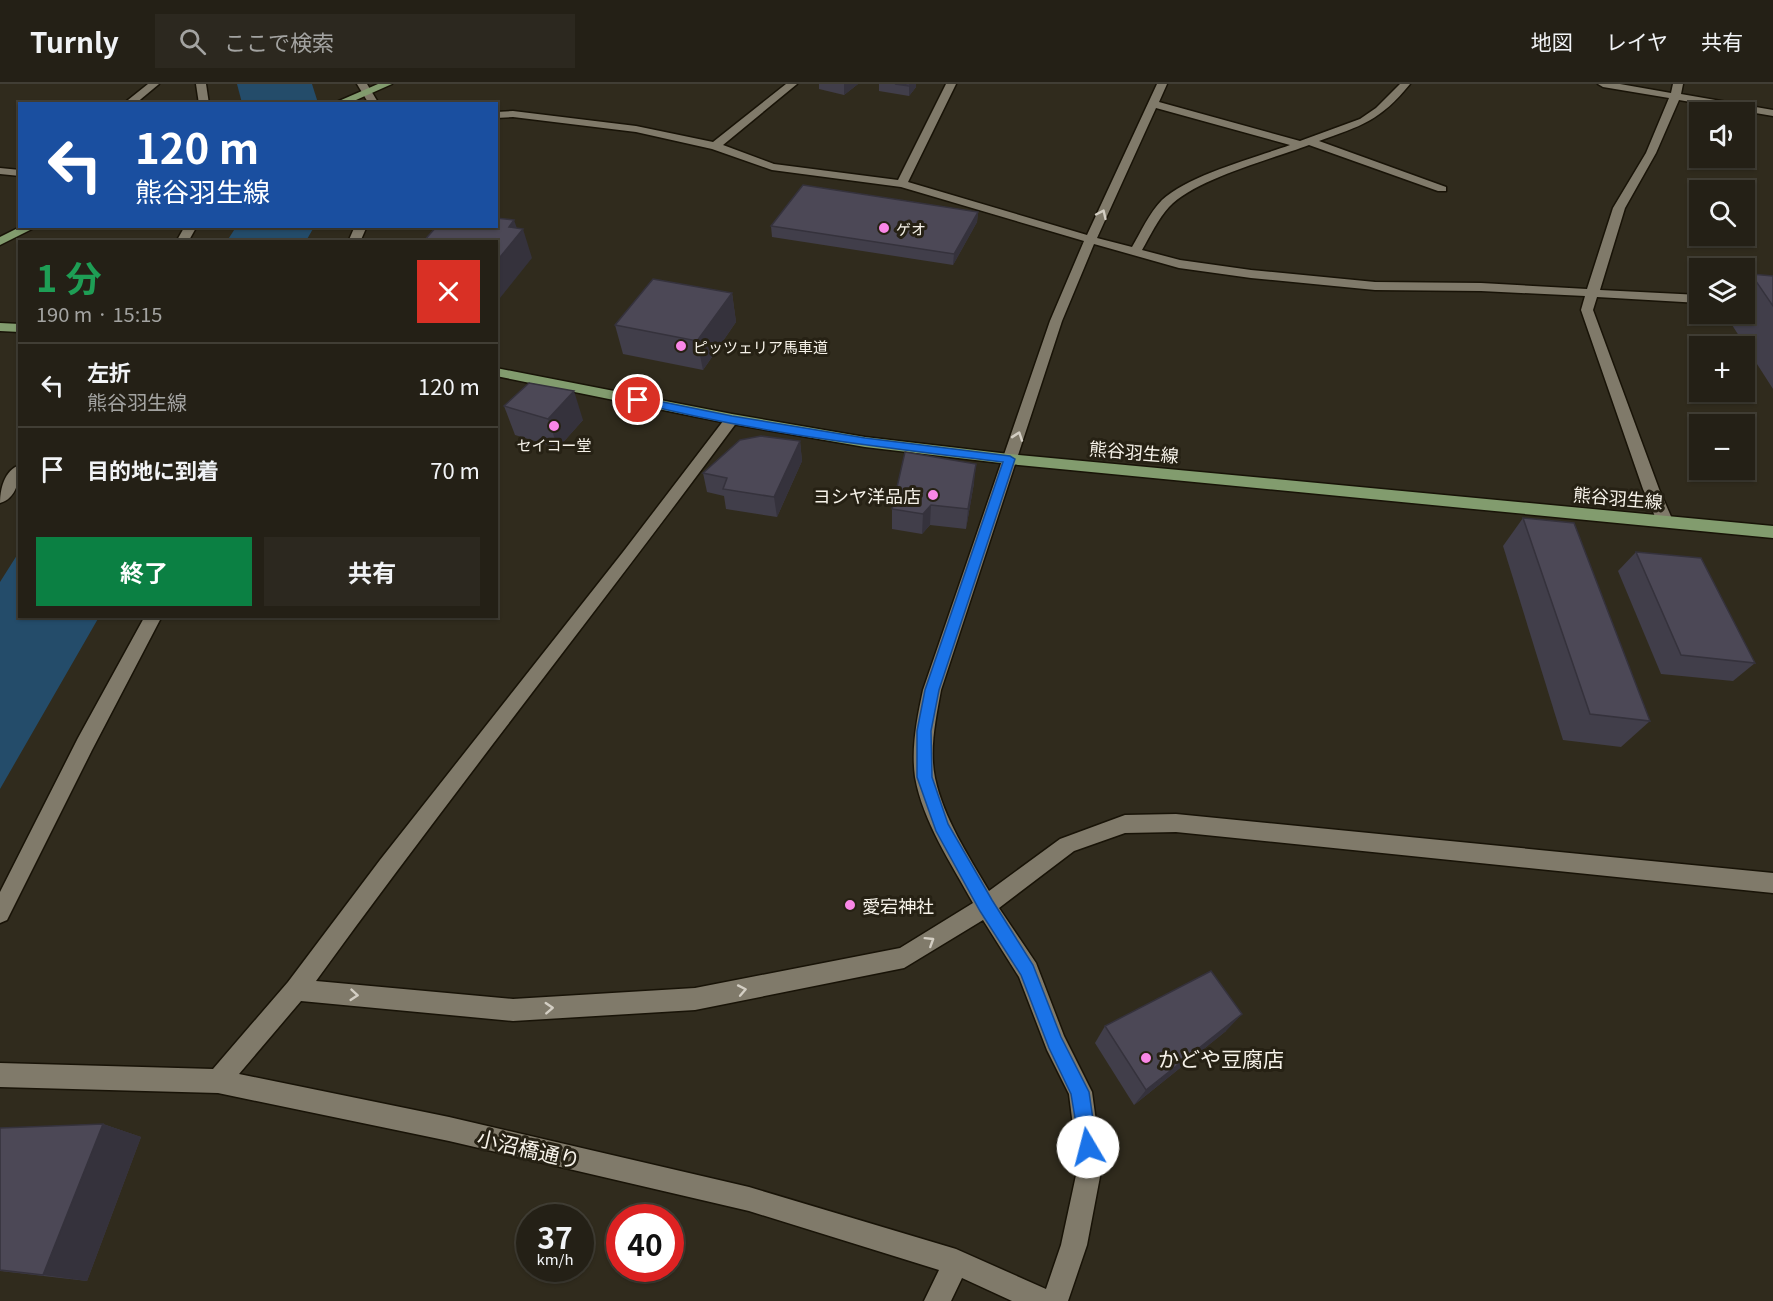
<!DOCTYPE html>
<html lang="ja">
<head>
<meta charset="utf-8">
<style>
	body { margin:0; font-family:Georgia,"Noto Sans JP",serif; background:#2c281f; color:#f1f3f6; height:100vh; display:flex; flex-direction:column; font-size:22px; white-space:nowrap }
	* { box-sizing:border-box; margin:0 }
	p { font-size:20px; color:#a3a3a1 }
	.icon { flex:none; width:33px; height:33px; fill:none; stroke:currentColor; stroke-width:2; stroke-linecap:round; stroke-linejoin:round }
	.map { position:relative; flex:1; overflow:hidden }
	.details { position:absolute; left:18px; top:156px; width:480px; height:378px; display:flex; flex-direction:column; background:#242016; border-radius:0px; box-shadow:0 2px 4px #0004,0 0 0 2px #413e35 }
	.details>* { flex:none }
	.hud { position:absolute; left:18px; top:18px; width:480px; height:126px; border-radius:0px; box-shadow:0 2px 4px #0004,0 0 0 2px #413e35; background:#1a4fa0; color:#fff; overflow:hidden }
	.fabs { position:absolute; left:1689px; top:18px; display:grid; gap:12px }
	.fabs a { display:grid; place-items:center; width:66px; height:66px; border-radius:0px; background:#242016; box-shadow:0 2px 4px #0004,0 0 0 2px #413e35; font-size:30px }
	.speed { position:absolute; left:516px; top:1120px; display:flex; gap:12px; font-size:30px; font-weight:700; text-align:center }
	.speed>* { display:grid; place-content:center; width:78px; height:78px; border-radius:50%; background:#242016; box-shadow:0 2px 4px #0004,0 0 0 2px #413e35; line-height:1 }
	.speed small { font-size:15px; font-weight:400 }
	.speed .limit { border:9px solid #d22; background:#fff; color:#111 }
	.pin { position:absolute; display:grid; place-items:center; width:51px; height:51px; color:#fff; margin:-26px; border:3px solid #fff; border-radius:50%; box-shadow:0 2px 6px #0007 }
	.me { position:absolute; width:66px; margin:-33px; rotate:352deg; stroke-linejoin:round; filter:drop-shadow(0 0 4px #0008) }
	.turn { display:flex; align-items:center; gap:21px; height:126px; padding:0 18px; font-size:27px }
	.turn .icon { width:78px; height:78px; stroke-width:2.5 }
	.turn b { display:block; font-size:42px; line-height:51px }
	.round { display:grid; place-items:center; flex:none; width:63px; height:63px; border-radius:0px; background:#2c281f }
	.head { display:flex; align-items:center; justify-content:space-between; height:102px; padding:0 18px }
	h1 { font-size:36px; font-weight:700; line-height:45px; color:#1e9e55 }
	.primary-button { display:flex; gap:12px; margin-top:auto; padding:12px 18px }
	.primary-button a { flex:1; height:69px; border-radius:0px; background:#0b8043; color:#fff; font-size:24px; font-weight:700; line-height:69px; text-align:center }
	.primary-button a+a { background:#2c281f; color:#f1f3f6 }
	ul { padding:0; list-style:none }
	li { display:flex; align-items:center; gap:18px; height:84px; padding:0 18px; border-top:2px solid #413e35 }
	li div { flex:1 }
	li b { display:block; font-size:22px }
	li em { font-style:normal }
	header { display:flex; align-items:center; gap:36px; box-sizing:border-box; height:84px; padding:0 30px; background:#242016; border-bottom:2px solid #413e35 }
	header strong { font-size:28px }
	nav { display:flex; gap:33px; margin-inline-start:auto; font-size:21px }
	.search { width:420px; height:54px; background:#2c281f; display:flex; align-items:center; gap:15px; box-sizing:border-box; padding:0 21px; border-radius:0px; color:#a3a3a1; font-size:22px }
	.map>svg:first-child { display:block }
	.water { fill:#244c6a }
	.lines { fill:none; stroke-linecap:round; stroke-linejoin:round }
	.minor-casing { stroke:#181307; stroke-width:3 }
	.major-casing { stroke:#181307; stroke-width:3 }
	.minor { fill:#807a6a; fill-rule:evenodd }
	.major { fill:#829c6e; fill-rule:evenodd }
	.wall { fill:#413e4a }
	.shaded-wall { fill:#35323c }
	.building { fill:#4c4856; stroke:#35323c; stroke-width:1.5 }
	.oneway { stroke:#d3cec3 }
	.route { fill:#1a73e8; stroke:#114b97; stroke-width:1.5 }
	.poi-dot { fill:#fa87e7; stroke:#262114; stroke-width:2 }
	.labels { text-anchor:middle; dominant-baseline:central; stroke-width:6; stroke-linejoin:round; paint-order:stroke }
	.far-poi-label { font-size:15px; fill:#f6f2e9; stroke:#262114; text-anchor:start }
	.street-label { font-size:18px; fill:#f6f2e9; stroke:#262114 }
	.poi-label { font-size:18px; fill:#f6f2e9; stroke:#262114; text-anchor:end }
	.near-poi-label { font-size:21px; fill:#f6f2e9; stroke:#262114; text-anchor:start }
	.near-street-label { font-size:21px; fill:#f6f2e9; stroke:#262114 }
</style>
</head>
<body>
<header>
<strong>Turnly</strong>
<div class="search"><svg class="icon" aria-label="search" viewBox="0 0 24 24"><circle cx="10" cy="10" r="6"/><path d="M15 15l6 6"/></svg>ここで検索</div>
<nav><a>地図</a><a>レイヤ</a><a>共有</a></nav>
</header>
<div class="map">
<svg width="1773" height="1217" viewBox="0 0 1773 1217">
	<rect width="100%" height="100%" fill="#302b1d"/>
	<g class="water">
		<path d="M237 0H312L318 19H242Z"/>
		<path d="M236 143V142L314 143 306 157H227Z"/>
		<path d="M19 468 20 532 99 533 0 705V498Z"/>
	</g>
	<g class="lines">
		<g class="minor-casing">
			<g id="minor">
				<path d="M148 0H159L135 20H123Z"/>
				<path d="M196 0H206L209 20H199Z"/>
				<path d="M357 0H367L379 20H369Z"/>
				<path d="M786 0H797L723 61 774 80 898 96 946 0H956L908 98 1087 151 1157 0H1167L1159 18 1300 57 1360 35 1376 24 1400 0H1410C1380 37 1361 42 1319 57L1446 103V107H1438L1309 61C1272 75 1195 95 1169 123 1158 135 1150 152 1142 166L1180 176 1251 186 1375 198 1481 199 1587 205 1613 124 1646 69 1669 14 1603 3 1598 0H1620L1671 9 1673 0H1683L1681 10 1773 26V32L1679 16 1656 69 1625 124 1600 206 1700 211V219L1597 213 1593 226 1659 405 1673 437 1671 441H1659L1657 437 1643 405 1581 226 1585 212 1481 207 1375 206 1251 194 1179 184 1094 160 1062 237 941 606C936 634 929 665 935 694 944 735 968 771 989 807L1060 755 1125 731 1176 730 1773 789V809L1176 748 1125 749 1074 767 999 824 1036 879 1064 952 1092 1008 1102 1082 1087 1161 1068 1217H1012L962 1194 951 1217H924L939 1186 749 1127 449 1057 218 1009 0 1003V979L213 985 288 898 380 776 623 468 727 332H737L739 335 737 338C598 526 453 708 316 897L513 915 695 904 900 864 973 819C951 779 923 738 915 693 911 664 917 634 923 606L1050 237 1084 157 901 103 772 86 712 65 636 48 513 33 496 34V28L513 27 636 42 713 58ZM1156 24 1290 61C1254 74 1189 91 1162 116 1149 129 1141 148 1132 163L1097 154ZM983 836 1019 893 1047 966 1069 1010 1078 1082 1061 1161 1046 1205 956 1165 749 1103 449 1033 239 990 301 917 513 937 695 926 904 884Z"/>
				<path d="M0 84 20 86V92L0 90Z"/>
				<path d="M185 142H197L188 158H176Z"/>
				<path d="M355 142H367L360 158H348Z"/>
				<path d="M20 381C20 395 16 415 0 419 0 406 4 386 20 381Z"/>
				<path d="M145 532H162L92 666 7 836 0 839V808L78 654Z"/>
			</g>
		</g>
		<g class="major-casing">
			<g id="major">
				<path d="M378 0H392L347 20H332Z"/>
				<path d="M22 142H38L0 161V153Z"/>
				<path d="M0 239 20 240V248L0 247Z"/>
				<path d="M496 284 732 330 865 353 1009 370 1773 442V454L1009 380 865 363 732 340 496 292Z"/>
			</g>
		</g>
		<use href="#minor" class="minor"/>
		<use href="#major" class="major"/>
	</g>
	<g class="wall">
		<path d="M819 0H858L844 11 819 5Z"/>
		<path d="M879 0H916V3L909 12 879 7Z"/>
		<path d="M978 128 977 138 953 181 772 153 771 142Z"/>
		<path d="M1751 190 1773 192V305L1725 230H1744V198Z"/>
		<path d="M732 209 736 238 703 286 623 270 615 241Z"/>
		<path d="M504 322 583 336 558 364 515 351Z"/>
		<path d="M800 357 802 377 777 433 726 425 724 412 707 408 703 389Z"/>
		<path d="M974 399 966 445 930 441 922 450 892 445V425Z"/>
		<path d="M1523 434 1650 637 1621 663 1563 656 1503 462Z"/>
		<path d="M1636 468 1755 579 1733 597 1661 590 1618 487Z"/>
		<path d="M1105 942 1226 947 1134 1021 1095 959Z"/>
		<path d="M103 1040 141 1053 87 1197 0 1187V1044Z"/>
	</g>
	<g class="shaded-wall">
		<path d="M844 0H858L844 11Z"/>
		<path d="M911 0H916V3L909 12V2Z"/>
		<path d="M978 128 977 138 953 181 954 170Z"/>
		<path d="M514 136 519 150 523 145 532 174 496 219V178L509 143Z"/>
		<path d="M732 209 736 238 703 286 697 257Z"/>
		<path d="M574 307 583 336 558 364 548 335Z"/>
		<path d="M800 357 802 377 777 433 774 413Z"/>
		<path d="M976 380 974 399 966 445 968 425Z"/>
		<path d="M931 421 930 441 922 450 923 430Z"/>
		<path d="M1242 930 1226 947 1134 1021 1146 1006Z"/>
		<path d="M103 1040 141 1053 87 1197 43 1191Z"/>
	</g>
	<g class="building">
		<path d="M895 0H911L909 2Z"/>
		<path d="M803 101 978 128 954 170 771 142Z"/>
		<path d="M496 134 514 136 509 143 523 145 496 178V158H423L437 142H496Z"/>
		<path d="M1751 190 1773 192V222Z"/>
		<path d="M653 195 732 209 697 257 615 241Z"/>
		<path d="M529 299 574 307 548 335 504 322Z"/>
		<path d="M761 352 800 357 774 413 723 405 727 394 703 389 740 356Z"/>
		<path d="M905 368 976 380 968 425 931 421 923 430 892 425Z"/>
		<path d="M1523 434 1574 439 1650 637 1590 630Z"/>
		<path d="M1636 468 1701 474 1755 579 1681 571Z"/>
		<path d="M1211 887 1242 930 1146 1006 1105 942Z"/>
		<path d="M103 1040 43 1191 0 1186V1044Z"/>
	</g>
	<defs><path id="oneway-chevron" d="M-2-3.5L2.5 0L-2 3.5" fill="none" stroke-width="1.6" stroke-linecap="round" stroke-linejoin="round" transform="scale(1.5)"/></defs>
	<g class="oneway">
		<use href="#oneway-chevron" transform="translate(1102 130) rotate(-65)"/>
		<use href="#oneway-chevron" transform="translate(1018 352) rotate(-71)"/>
		<use href="#oneway-chevron" transform="translate(930 857) rotate(-32)"/>
		<use href="#oneway-chevron" transform="translate(742 906) rotate(-11)"/>
		<use href="#oneway-chevron" transform="translate(354 911) rotate(5)"/>
		<use href="#oneway-chevron" transform="translate(549 924) rotate(-3)"/>
	</g>
	<path class="route" d="M638 313 732 332 865 354 1010 372 1015 375 939 606 931 647 932 693 948 740 992 816 1033 881 1061 953 1089 1008 1097 1063 1094 1070 1088 1073 1081 1070 1071 1010 1049 964 1021 891 980 827 936 747 917 693V647L925 606 1003 378C880 363 755 349 635 318L633 316Z"/>
	<g class="poi-dot">
		<circle cx="884" cy="144" r="6"/>
		<circle cx="681" cy="262" r="6"/>
		<circle cx="554" cy="342" r="6"/>
		<circle cx="933" cy="411" r="6"/>
		<circle cx="850" cy="821" r="6"/>
		<circle cx="1146" cy="974" r="6"/>
	</g>
	<g class="labels">
		<g class="far-poi-label">
			<text x="896" y="144">ゲオ</text>
			<text x="693" y="262">ピッツェリア馬車道</text>
			<text x="554" y="360" text-anchor="middle">セイコー堂</text>
		</g>
		<g class="street-label">
			<text transform="translate(1134 367) rotate(5)">熊谷羽生線</text>
			<text transform="translate(1618 413) rotate(5)">熊谷羽生線</text>
		</g>
		<g class="poi-label">
			<text x="921" y="411">ヨシヤ洋品店</text>
			<text x="862" y="821" text-anchor="start">愛宕神社</text>
		</g>
		<g class="near-poi-label">
			<text x="1158" y="974">かどや豆腐店</text>
		</g>
		<g class="near-street-label">
			<text transform="translate(529 1064) rotate(13)">小沼橋通り</text>
		</g>
	</g>
</svg>
<div class="fabs">
<a><svg class="icon" aria-label="sound" viewBox="0 0 24 24"><path d="M4 9h4l5-4v14l-5-4H4zM17 9q2 3 0 6"/></svg></a>
<a><svg class="icon" aria-label="search" viewBox="0 0 24 24"><circle cx="10" cy="10" r="6"/><path d="M15 15l6 6"/></svg></a>
<a><svg class="icon" aria-label="layers" viewBox="0 0 24 24"><path d="M12 4l9 5-9 5-9-5zM3 14l9 5 9-5"/></svg></a>
<a>+</a>
<a>−</a>
</div>
<div class="speed"><div>37<small>km/h</small></div><div class="limit">40</div></div>
<div class="pin" style="left:638px;top:316px;background:#d93025"><svg class="icon" aria-label="arrive" viewBox="0 0 24 24"><path d="M6 21V4h12l-3 4 3 4H6"/></svg></div>
<svg class="me" style="left:1088px;top:1063px" viewBox="-20 -20 40 40"><circle r="19" fill="#fff"/><path d="M0-13L10 11 0 6-10 11z" fill="#1a73e8"/></svg>
<div class="hud">
<div class="turn"><svg class="icon" aria-label="left" viewBox="0 0 24 24"><path d="M17 20v-9H6M10 6l-5 5 5 5"/></svg><div><b>120 m</b>熊谷羽生線</div></div>
</div>
<section class="details">
<div class="head"><div><h1>1 分</h1><p>190 m · 15:15</p></div><a class="round" style="background:#d93025;color:#fff"><svg class="icon" aria-label="close" viewBox="0 0 24 24"><path d="M6 6l12 12M18 6L6 18"/></svg></a></div>
<ul>
<li><svg class="icon" aria-label="left" viewBox="0 0 24 24"><path d="M17 20v-9H6M10 6l-5 5 5 5"/></svg><div><b>左折</b><p>熊谷羽生線</p></div><em>120 m</em></li>
<li><svg class="icon" aria-label="arrive" viewBox="0 0 24 24"><path d="M6 21V4h12l-3 4 3 4H6"/></svg><div><b>目的地に到着</b></div><em>70 m</em></li>
</ul>
<div class="primary-button"><a>終了</a><a>共有</a></div>
</section>
</div>
</body>
</html>
